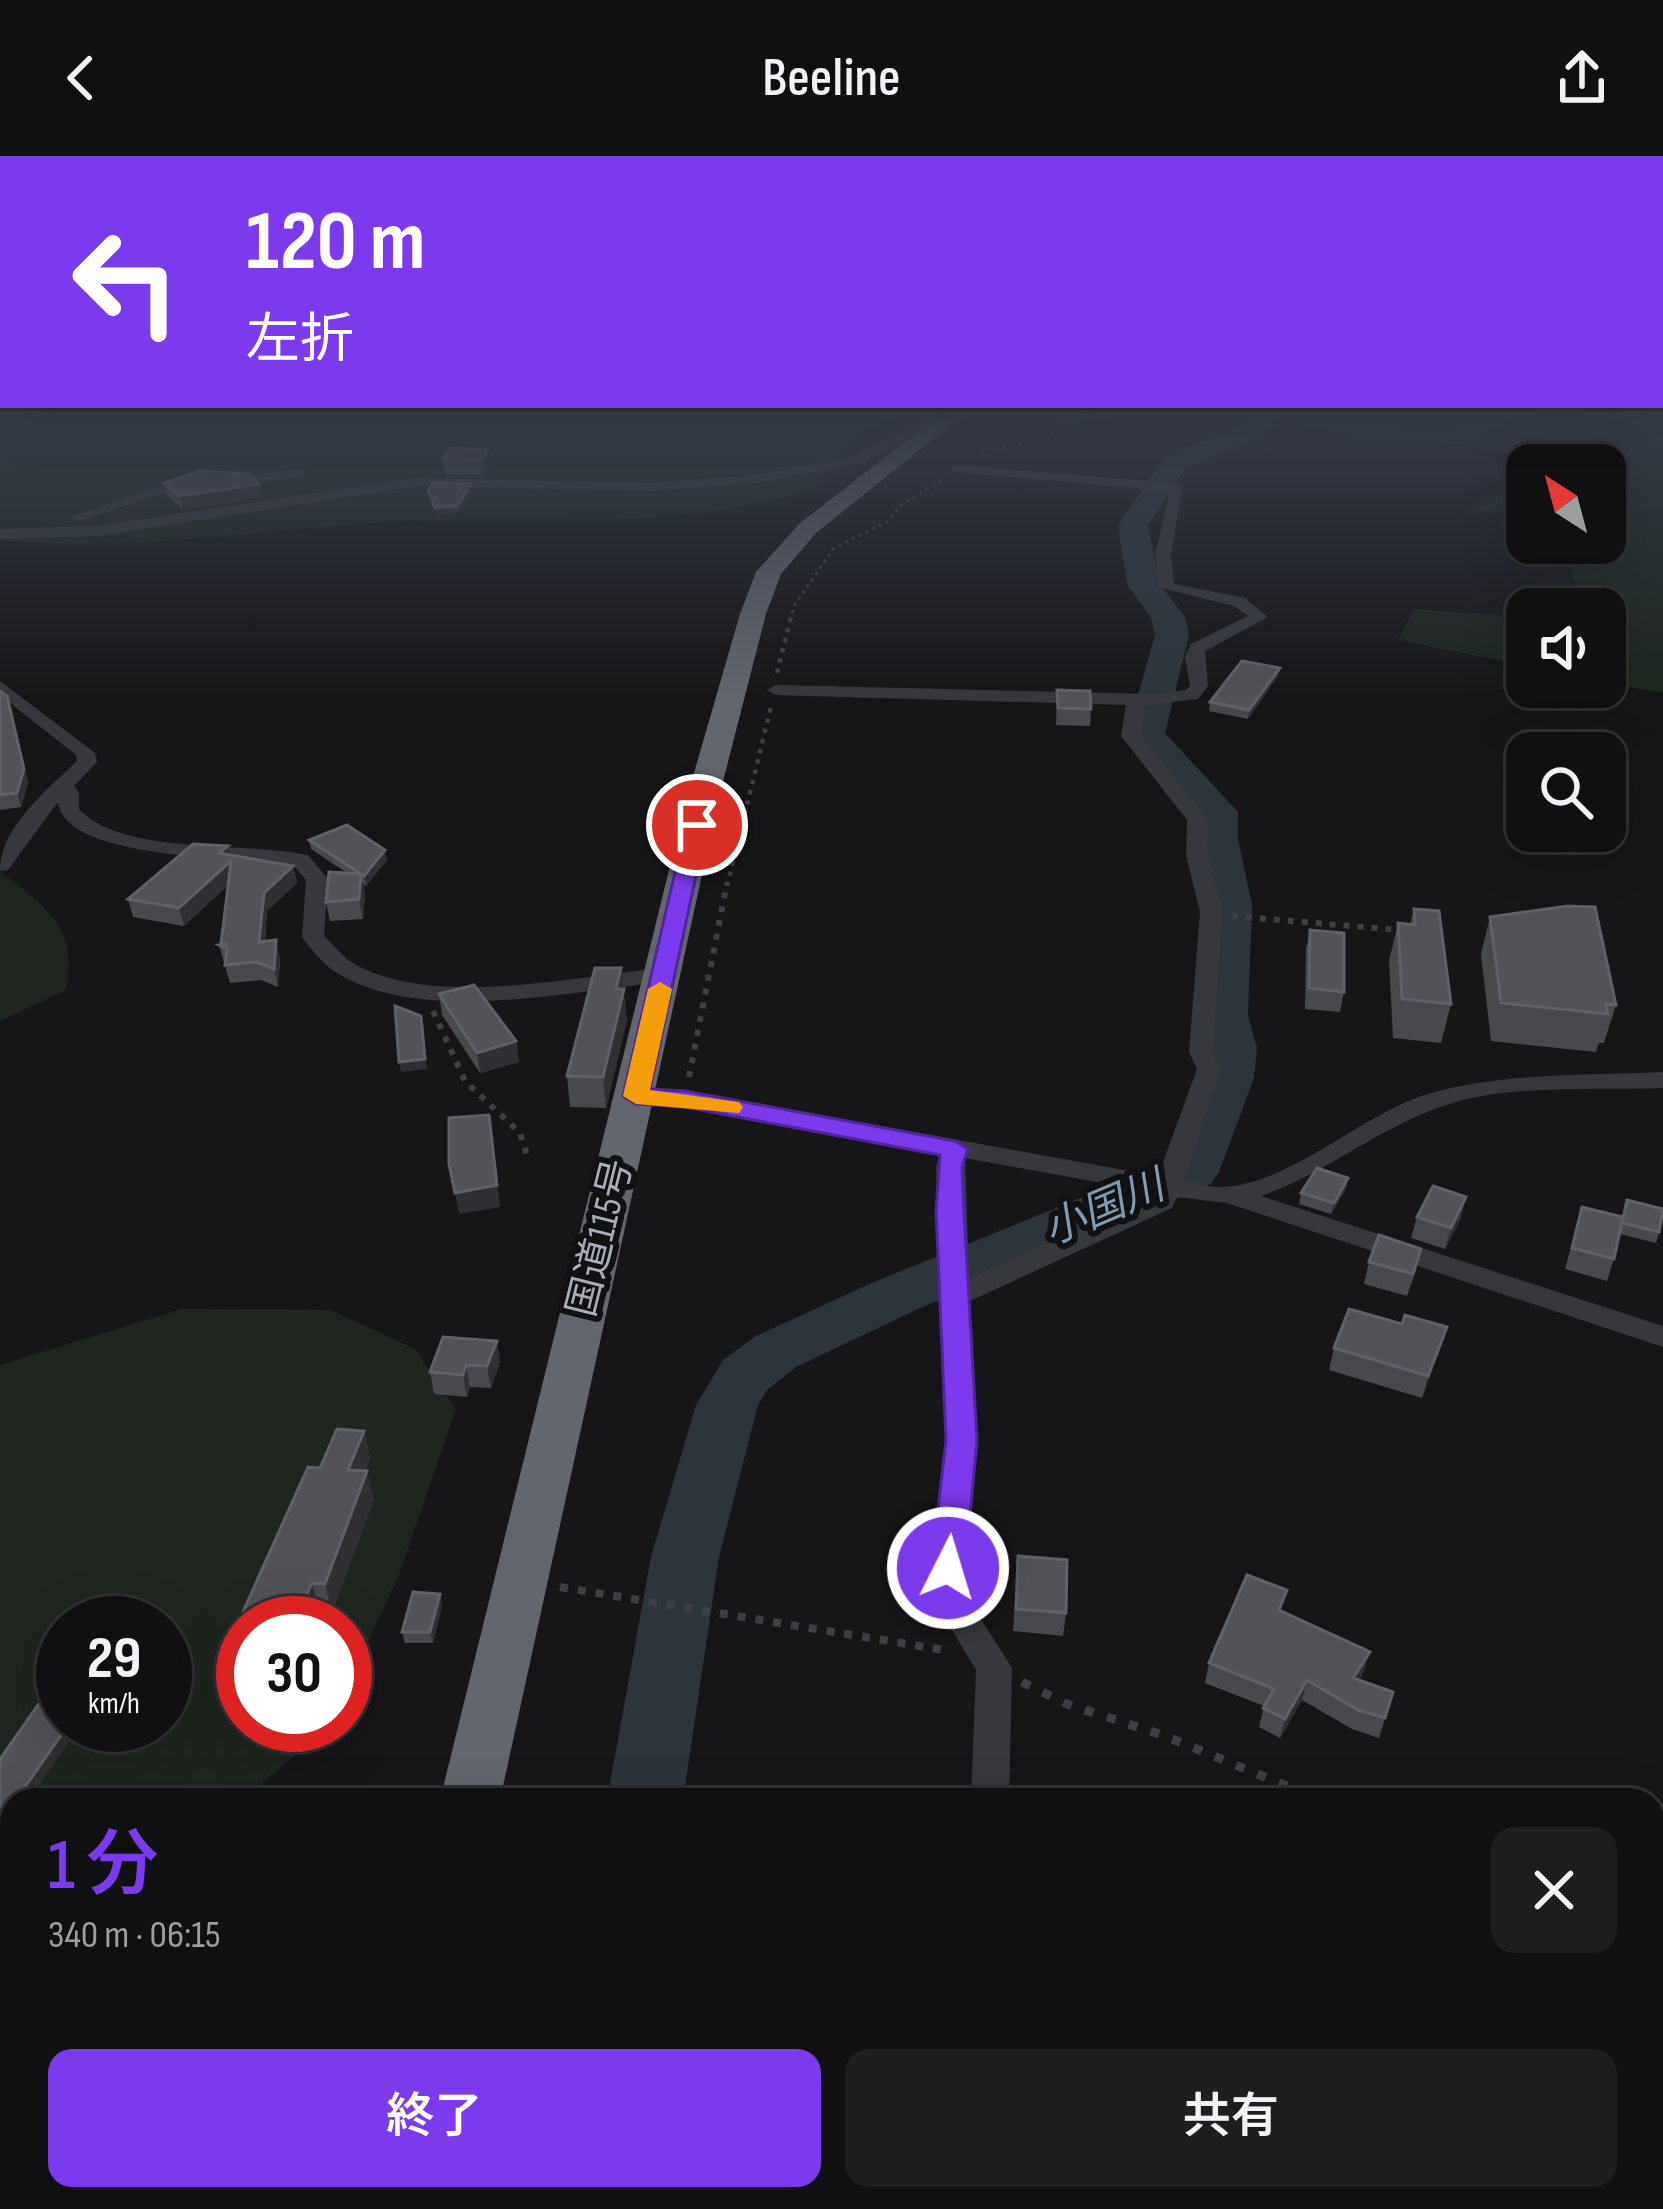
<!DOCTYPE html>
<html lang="ja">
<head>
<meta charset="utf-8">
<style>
	body { margin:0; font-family:"Sofia Sans Condensed","Noto Sans JP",sans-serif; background:#1e1e20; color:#f1f3f6; height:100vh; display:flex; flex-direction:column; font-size:45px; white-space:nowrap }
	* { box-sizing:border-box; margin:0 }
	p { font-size:39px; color:#9c9d9f }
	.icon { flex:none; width:66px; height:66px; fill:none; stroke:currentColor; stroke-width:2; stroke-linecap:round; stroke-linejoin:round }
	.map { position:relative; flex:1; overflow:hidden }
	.drawer { position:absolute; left:0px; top:1632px; width:1665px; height:423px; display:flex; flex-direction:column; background:#101012; border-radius:36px 36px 0 0; box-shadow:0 12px 48px #0002,0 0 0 3px #303032 }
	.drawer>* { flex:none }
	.banner { position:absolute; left:0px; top:0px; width:1665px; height:252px; box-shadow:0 12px 48px #0002,0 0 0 3px #303032; background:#7c3aed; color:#fff; overflow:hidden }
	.needle { width:78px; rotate:324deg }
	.fabs { position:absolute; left:1506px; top:288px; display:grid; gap:24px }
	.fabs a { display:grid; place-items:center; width:120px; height:120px; border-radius:24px; background:#101012; box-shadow:0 12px 48px #0002,0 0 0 3px #303032; font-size:60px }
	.speed { position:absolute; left:36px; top:1440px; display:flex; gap:24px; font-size:60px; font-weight:700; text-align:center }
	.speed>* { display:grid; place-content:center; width:156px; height:156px; border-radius:50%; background:#101012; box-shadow:0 12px 48px #0002,0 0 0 3px #303032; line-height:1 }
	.speed small { font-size:30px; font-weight:400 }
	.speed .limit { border:18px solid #d22; background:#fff; color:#111 }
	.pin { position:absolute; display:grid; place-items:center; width:102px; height:102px; color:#fff; margin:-51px; border:6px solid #fff; border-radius:50%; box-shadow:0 3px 12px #0007 }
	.me { position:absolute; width:132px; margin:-66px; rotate:5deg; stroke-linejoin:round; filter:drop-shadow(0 0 9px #0008) }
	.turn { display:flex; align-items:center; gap:42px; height:252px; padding:0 48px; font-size:54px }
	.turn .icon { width:156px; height:156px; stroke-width:2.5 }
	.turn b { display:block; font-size:84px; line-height:102px }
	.round { display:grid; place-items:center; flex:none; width:126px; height:126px; border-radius:24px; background:#1e1e20 }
	.headline { display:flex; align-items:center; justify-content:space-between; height:204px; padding:0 48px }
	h1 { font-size:72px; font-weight:600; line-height:90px; color:#7c3aed }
	.cta { display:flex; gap:24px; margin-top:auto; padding:24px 48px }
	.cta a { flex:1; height:138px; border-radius:24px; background:#7c3aed; color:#fff; font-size:48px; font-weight:600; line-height:138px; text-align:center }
	.cta a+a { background:#1e1e20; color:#f1f3f6 }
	header { display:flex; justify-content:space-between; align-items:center; height:156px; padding:0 48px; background:#101012; font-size:54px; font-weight:600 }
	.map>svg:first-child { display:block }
	.green { fill:#1e261f; fill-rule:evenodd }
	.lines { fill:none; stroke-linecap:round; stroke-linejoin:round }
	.river { fill:#2c353c; fill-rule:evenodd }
	.path-far4 { stroke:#3d3f44; stroke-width:3; stroke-dasharray:3 4.5; stroke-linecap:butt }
	.path-far3 { stroke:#3d3f44; stroke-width:4.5; stroke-dasharray:4.5 6; stroke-linecap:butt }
	.path-far2 { stroke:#3d3f44; stroke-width:6; stroke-dasharray:6 8; stroke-linecap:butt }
	.path-far1 { stroke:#3d3f44; stroke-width:8; stroke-dasharray:8 10; stroke-linecap:butt }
	.path { stroke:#3d3f44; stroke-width:9; stroke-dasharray:9 14; stroke-linecap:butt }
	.minor { fill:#37383d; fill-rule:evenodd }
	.highway { fill:#63666e; fill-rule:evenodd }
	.wall { fill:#47494d }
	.shaded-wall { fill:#2f3033 }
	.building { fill:#525359; stroke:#5f6168; stroke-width:3 }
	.route { fill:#7c3aed; stroke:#51269a; stroke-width:3 }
	.slow { fill:#f59e0b }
	.labels { text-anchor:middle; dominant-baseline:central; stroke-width:12; stroke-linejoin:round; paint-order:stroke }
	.street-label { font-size:39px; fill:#a8adb8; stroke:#111113 }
	.water-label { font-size:42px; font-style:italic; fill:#7f9bb3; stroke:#111113 }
</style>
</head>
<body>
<header><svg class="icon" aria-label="back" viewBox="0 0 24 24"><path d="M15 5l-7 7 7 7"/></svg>Beeline<svg class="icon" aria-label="share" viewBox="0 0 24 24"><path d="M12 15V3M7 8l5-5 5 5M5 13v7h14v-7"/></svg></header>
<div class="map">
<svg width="1663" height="2053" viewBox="0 0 1663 2053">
	<rect width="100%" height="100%" fill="#161618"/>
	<g class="green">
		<path d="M0 255H891L890 264C876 271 862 277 851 288 833 307 829 328 800 337 677 374 538 360 410 365 273 371 136 398 0 384Z"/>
		<path d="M1566 255H1663V537L1605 526V453H1580L1567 387H1605V309H1527V359L1464 354 1527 319 1523 302C1470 286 1434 285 1380 286 1356 286 1328 275 1304 270L1311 256 1448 276 1463 264 1556 267Z"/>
		<path d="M1414 453 1527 461V510L1398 484Z"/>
		<path d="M0 715C46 752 79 770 66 834L0 865Z"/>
		<path d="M182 1153 331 1154 415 1193 456 1253 399 1419 345 1536V1467H243V1569L329 1571 242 1644H12V1818L0 1826V1209ZM63 1467H165V1569H63Z"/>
	</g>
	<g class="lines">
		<g class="river">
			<path d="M1258 255H1286L1262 280 1185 313 1148 370 1159 427 1185 461 1189 479 1165 577 1238 656V683L1252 749 1248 859 1257 892 1254 922 1219 1016 1211 1028 916 1154 796 1211 767 1234 758 1249 719 1401 683 1644H607L651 1401 696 1249 723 1204 754 1181 874 1126 1169 1006 1204 922 1207 892 1200 859 1208 749 1196 683 1197 659 1178 643 1127 578 1155 479 1151 462 1127 428 1118 370 1164 301 1242 268Z"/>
			<path d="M483 2043H573L570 2053H480Z"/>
		</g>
		<g class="path-far4">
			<path d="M981 295 1051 283"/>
			<path d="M790 464 794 450 834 392 887 366 901 349 942 324"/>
		</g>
		<g class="path-far3">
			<path d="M777 517 791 461"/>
			<path d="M727 730 772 547"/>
		</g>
		<g class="path-far2">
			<path d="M1232 760 1399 774"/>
			<path d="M433 855 465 925 520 977 528 1003"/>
			<path d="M689 921 727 727"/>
		</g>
		<path class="path-far1" d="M560 1431 950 1495"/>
		<g class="path">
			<path d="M1022 1526 1067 1548 1165 1580 1321 1644"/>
			<path d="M1653 1785 1663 1788"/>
			<path d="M0 1811 12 1798"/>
		</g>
		<g class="minor">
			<path d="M936 255H952L863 307 757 327 651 335 418 330 97 380 0 383V373L97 370 418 322 651 327 757 319 854 301Z"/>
			<path d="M1101 255 1106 262 1056 268 1049 264Z"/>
			<path d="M957 309 1183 328 1171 399 1174 428 1245 442 1268 461 1205 495 1208 530 1198 543 1145 549 1141 580 1207 663 1208 699 1222 756 1213 896 1221 913 1183 1025C1195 1027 1208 1031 1220 1031 1292 1029 1361 957 1431 937 1506 916 1586 920 1663 916V932C1592 935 1511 927 1443 950 1378 972 1325 1018 1261 1040L1663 1170V1191L1227 1047 1177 1041 1172 1052 970 1145 978 1285 965 1412 979 1460 1012 1512 1009 1644H971L976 1514 946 1464 931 1412 946 1285 936 1011 940 998 685 951 636 948 623 940 636 932 685 935 1158 1020 1197 913 1189 896 1200 756 1186 699 1187 664 1121 580 1126 549 776 539 767 534 776 529 1156 538 1186 534 1190 530 1185 501 1191 488 1248 460 1234 450 1158 431 1155 399 1170 335 952 316 950 313ZM965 1002 1152 1036 969 1123Z"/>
			<path d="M300 313 305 314V320L258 326 202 323 81 365 68 362 201 315 258 318Z"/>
			<path d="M0 525 95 597 97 606 74 630 79 636V653C122 700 246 685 308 699L328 723 324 780C333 788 341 799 351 806 431 854 575 820 664 812L676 819 664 826C570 835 417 870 334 815 322 807 310 792 302 781L306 724 293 709C245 700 65 706 58 646L8 714 0 715C0 671 47 634 77 605L76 599 0 539Z"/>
			<path d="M955 2043H999L1000 2053H954Z"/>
		</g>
		<g class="highway">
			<path d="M945 255H968L816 377 781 418 766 458 719 641 500 1644H440L687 641 740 458 756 416 800 367Z"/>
			<path d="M316 2043H387L383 2053H312Z"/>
		</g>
	</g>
	<g class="wall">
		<path d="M487 294 489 309 482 319 445 318 443 303Z"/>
		<path d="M164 327 259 328 262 341 183 353 167 340Z"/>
		<path d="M1278 520 1248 563 1209 555 1210 546Z"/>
		<path d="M1057 534 1091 553 1090 570 1056 569Z"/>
		<path d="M0 535 7 540 28 627 21 651 0 654Z"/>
		<path d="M309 684 387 704 366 730 363 728 365 738 363 763 330 765 326 746 347 717 311 693Z"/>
		<path d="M228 690 230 699 293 710 297 727 267 755 265 785 280 802 278 831 261 824 230 827 219 789 228 729 184 770 133 761 128 743Z"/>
		<path d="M1414 753 1451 848 1441 887 1393 882 1389 805 1398 767 1410 768Z"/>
		<path d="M1490 761 1616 849 1604 887H1599L1596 896 1491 885 1481 798Z"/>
		<path d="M1310 774 1344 836 1340 856 1305 853 1306 793Z"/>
		<path d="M623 833 627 864 606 952 570 951 567 920Z"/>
		<path d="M439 838 516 885 519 906 480 917 442 859Z"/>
		<path d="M1346 1033 1331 1058 1299 1048 1301 1037Z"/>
		<path d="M1627 1044 1659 1076 1656 1087 1620 1078 1614 1103 1607 1125 1565 1113 1582 1051 1622 1061Z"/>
		<path d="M1417 1061 1461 1062 1445 1093 1411 1082Z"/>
		<path d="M1369 1106 1416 1114 1407 1140 1364 1128Z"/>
		<path d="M443 1181 500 1206 491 1232 470 1231 467 1241 434 1238 430 1216Z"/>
		<path d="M1334 1192 1440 1193 1422 1242 1329 1214Z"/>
		<path d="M364 1275 370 1303 365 1315 374 1343 332 1456 320 1455 314 1467H243V1537L230 1535 220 1507 320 1312Z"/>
		<path d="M1018 1400 1066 1457 1063 1480 1013 1475Z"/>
		<path d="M442 1449 433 1487H405L402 1476Z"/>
		<path d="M1282 1455 1364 1515 1359 1524 1393 1536 1379 1582 1352 1573 1302 1544 1280 1582 1259 1571 1264 1550 1205 1527 1209 1507Z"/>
	</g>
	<g class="shaded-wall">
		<path d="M487 294 489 309 482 319 481 304Z"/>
		<path d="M259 328 262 341 183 353 180 340Z"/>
		<path d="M471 328 472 336 458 357 436 359 435 352Z"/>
		<path d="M1280 512 1278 520 1248 563 1249 554Z"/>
		<path d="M7 540 28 627 21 651 17 637Z"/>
		<path d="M228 690 235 722 184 770 179 752 219 697Z"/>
		<path d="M385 694 387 704 366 730 364 720Z"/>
		<path d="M293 710 297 727 267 755 263 804 259 786 264 737Z"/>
		<path d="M361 718 365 738 363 763 359 743Z"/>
		<path d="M276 784 280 802 278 831 274 813Z"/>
		<path d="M621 812 627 864 606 952 603 921Z"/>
		<path d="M423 870 427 913 401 916 399 906Z"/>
		<path d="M516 885 519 906 480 917 477 897Z"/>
		<path d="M489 959 500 1051 459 1058 455 1037Z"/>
		<path d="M1348 1022 1346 1033 1331 1058 1334 1047Z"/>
		<path d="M1466 1041 1461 1062 1445 1093 1451 1072Z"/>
		<path d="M1447 1171 1440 1193 1422 1242 1428 1220Z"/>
		<path d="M497 1185 500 1206 491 1232 487 1210Z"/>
		<path d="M466 1209 470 1231 467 1241 463 1219Z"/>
		<path d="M364 1275 370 1303 355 1342 348 1314Z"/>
		<path d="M367 1315 374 1343 332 1456 325 1428Z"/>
		<path d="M312 1427 320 1455 314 1467H294Z"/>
		<path d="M440 1438 442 1449 433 1487 430 1476Z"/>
		<path d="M1370 1496 1364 1515 1348 1541 1353 1522Z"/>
		<path d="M1307 1524 1302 1544 1280 1582 1285 1563Z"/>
		<path d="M68 1569H80L29 1644H16Z"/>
		<path d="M12 1650V1668L0 1686V1667Z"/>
	</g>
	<g class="building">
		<path d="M450 292 487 294 481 304 443 303Z"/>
		<path d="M200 315 249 318 259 328 180 340 164 327Z"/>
		<path d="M433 327 471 328 457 350 435 352 428 334Z"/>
		<path d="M1242 505 1280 512 1249 554 1210 546Z"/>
		<path d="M1057 534 1090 535 1091 553 1058 552Z"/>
		<path d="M0 535 7 540 24 613 17 637 0 639Z"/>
		<path d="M347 669 385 694 364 720 309 684Z"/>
		<path d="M193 688 228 690 219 697 293 710 264 737 259 786 276 784 274 813 257 806 225 809 227 793 219 789 228 788 221 789 231 705 179 752 128 743Z"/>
		<path d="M329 716 361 718 359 743 326 746Z"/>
		<path d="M1567 750 1595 751 1616 849 1606 848 1608 858 1501 847 1490 761Z"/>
		<path d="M1414 753 1439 755 1451 848 1402 843 1398 767 1415 769Z"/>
		<path d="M1310 774 1344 777V836L1309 832Z"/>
		<path d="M595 812H621L616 833H624L603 921 567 920Z"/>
		<path d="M474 829 516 885 477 897 439 838Z"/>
		<path d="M395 850 421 860 425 903 399 906Z"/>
		<path d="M489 959 497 1029 455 1037 449 1008V962Z"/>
		<path d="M1317 1012 1348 1022 1334 1047 1301 1037Z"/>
		<path d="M1433 1030 1466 1041 1451 1072 1417 1061Z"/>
		<path d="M1627 1044 1663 1053 1659 1076 1622 1067Z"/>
		<path d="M1582 1051 1623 1061 1614 1103 1572 1092Z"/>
		<path d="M1379 1079 1421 1093 1413 1118 1369 1106Z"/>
		<path d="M1349 1153 1402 1168 1405 1159 1447 1171 1428 1220 1334 1192Z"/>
		<path d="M443 1181 497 1185 487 1210 466 1209 463 1219 430 1216Z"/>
		<path d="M337 1273 364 1275 348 1314 367 1315 325 1428 312 1427 294 1467H243V1510L220 1507 308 1311 320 1312Z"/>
		<path d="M1018 1400 1067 1404 1066 1457 1016 1453Z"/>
		<path d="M1247 1419 1287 1434 1279 1454 1370 1496 1353 1522 1393 1536 1385 1562 1358 1554 1307 1524 1285 1563 1263 1552 1274 1533 1209 1507Z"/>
		<path d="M413 1436 440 1438 430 1476H402Z"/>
		<path d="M57 1522 63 1524V1569H68L16 1644H12V1650L0 1667V1603Z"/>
	</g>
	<linearGradient id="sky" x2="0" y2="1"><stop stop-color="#0c0c0d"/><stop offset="0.47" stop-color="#363c48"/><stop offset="1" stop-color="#363c48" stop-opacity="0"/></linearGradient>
	<rect width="1663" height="542" fill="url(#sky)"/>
	<path class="route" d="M697 663 707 669 650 933 685 935 955 985 968 993 962 1011 964 1055 977 1285 965 1412 960 1422 948 1426 936 1422 931 1412 946 1285 936 1055 940 999 685 951 636 948 623 940 686 669Z"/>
	<path class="slow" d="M660 826 672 833 650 934 739 946 743 951 739 957 636 948 623 940 648 833Z"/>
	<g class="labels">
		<g class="street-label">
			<text transform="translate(601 1082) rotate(-76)">国道115号</text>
		</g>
		<g class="water-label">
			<text transform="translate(1104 1053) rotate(-23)">小国川</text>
		</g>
	</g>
</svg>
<div class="fabs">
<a><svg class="needle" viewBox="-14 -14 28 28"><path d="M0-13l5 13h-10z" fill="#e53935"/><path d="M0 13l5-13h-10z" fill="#9c9d9f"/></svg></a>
<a><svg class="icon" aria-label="sound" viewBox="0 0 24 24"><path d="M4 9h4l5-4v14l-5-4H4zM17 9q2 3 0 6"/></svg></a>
<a><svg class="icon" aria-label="search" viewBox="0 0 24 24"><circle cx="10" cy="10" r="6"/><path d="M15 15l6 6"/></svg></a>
</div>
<div class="speed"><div>29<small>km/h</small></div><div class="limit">30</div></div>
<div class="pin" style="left:697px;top:669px;background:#d93025"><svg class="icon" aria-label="arrive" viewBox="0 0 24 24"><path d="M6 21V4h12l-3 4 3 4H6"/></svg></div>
<svg class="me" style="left:948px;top:1412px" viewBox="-20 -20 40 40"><circle r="17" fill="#7c3aed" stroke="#fff" stroke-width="3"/><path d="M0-11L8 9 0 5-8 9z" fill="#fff"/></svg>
<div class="banner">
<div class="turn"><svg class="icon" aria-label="left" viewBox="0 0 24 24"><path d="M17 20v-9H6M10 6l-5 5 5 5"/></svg><div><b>120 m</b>左折</div></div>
</div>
<section class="drawer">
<div class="headline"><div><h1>1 分</h1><p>340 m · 06:15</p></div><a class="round"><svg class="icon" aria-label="close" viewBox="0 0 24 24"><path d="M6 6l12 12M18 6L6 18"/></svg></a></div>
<div class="cta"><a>終了</a><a>共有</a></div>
</section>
</div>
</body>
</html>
